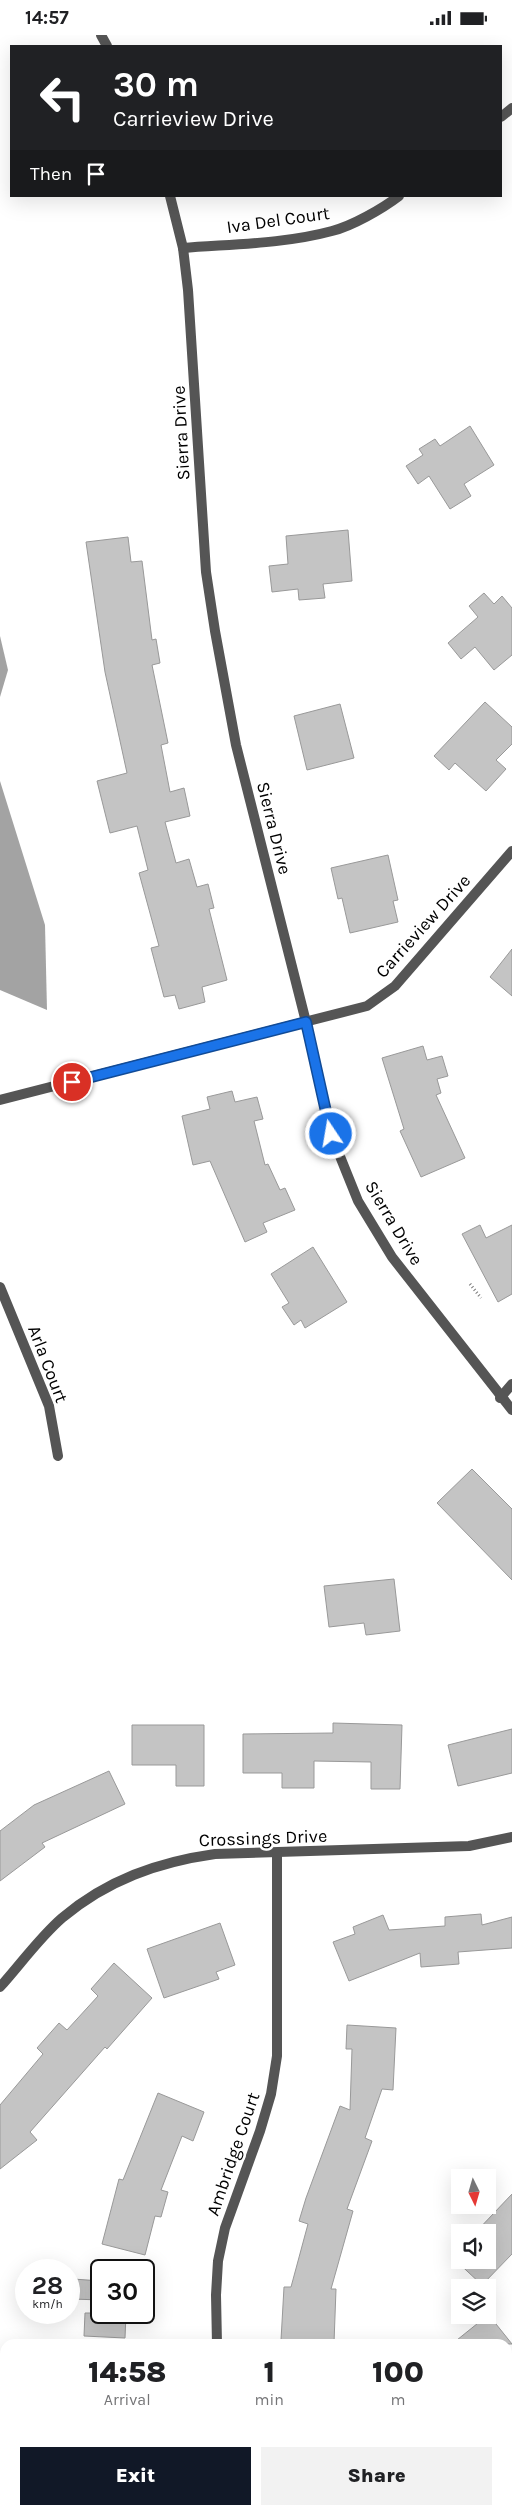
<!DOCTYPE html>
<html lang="en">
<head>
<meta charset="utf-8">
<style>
	body { margin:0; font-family:Karla,sans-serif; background:#f2f2f2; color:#202124; height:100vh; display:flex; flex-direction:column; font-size:19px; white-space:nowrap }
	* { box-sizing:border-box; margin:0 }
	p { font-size:16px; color:#757577 }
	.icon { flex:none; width:28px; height:28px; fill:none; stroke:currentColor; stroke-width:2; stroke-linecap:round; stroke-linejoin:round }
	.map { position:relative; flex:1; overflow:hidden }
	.details { position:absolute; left:0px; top:2304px; width:512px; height:176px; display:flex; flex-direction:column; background:#fff; border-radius:15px 15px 0 0; box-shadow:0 5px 20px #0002 }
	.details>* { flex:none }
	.top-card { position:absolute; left:10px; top:10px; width:492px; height:152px; border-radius:0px; box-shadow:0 5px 20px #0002; background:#202124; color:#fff; overflow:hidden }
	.needle { width:32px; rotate:175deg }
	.tools { position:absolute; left:451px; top:2134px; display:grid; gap:10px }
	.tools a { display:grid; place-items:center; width:45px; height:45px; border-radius:0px; background:#fff; box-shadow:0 5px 20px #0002; font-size:25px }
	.speed { position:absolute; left:15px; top:2224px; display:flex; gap:10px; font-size:25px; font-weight:700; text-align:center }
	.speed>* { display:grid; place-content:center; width:65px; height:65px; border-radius:50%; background:#fff; box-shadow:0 5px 20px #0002; line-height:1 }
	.speed small { font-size:12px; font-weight:400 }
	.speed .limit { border:2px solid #111; border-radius:8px; background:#fff; color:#111 }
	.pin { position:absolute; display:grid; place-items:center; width:42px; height:42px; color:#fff; margin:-21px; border:2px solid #fff; border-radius:50%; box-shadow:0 1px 5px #0007 }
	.me { position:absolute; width:55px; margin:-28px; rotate:348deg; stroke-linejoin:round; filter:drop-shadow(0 0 4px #0008) }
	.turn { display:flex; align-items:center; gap:18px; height:105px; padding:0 20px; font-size:22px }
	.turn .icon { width:65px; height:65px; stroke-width:2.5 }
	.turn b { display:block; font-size:35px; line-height:42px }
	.then { display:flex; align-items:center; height:48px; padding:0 20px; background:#0003; gap:10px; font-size:19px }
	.eta { display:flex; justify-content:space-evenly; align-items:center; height:85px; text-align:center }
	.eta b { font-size:30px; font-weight:800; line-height:35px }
	.action { display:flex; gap:10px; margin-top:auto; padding:10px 20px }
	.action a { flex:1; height:58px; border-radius:0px; background:#111827; color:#fff; font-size:20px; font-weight:800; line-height:58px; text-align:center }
	.action a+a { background:#f2f2f2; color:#202124 }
	.status { display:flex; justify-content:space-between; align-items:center; height:35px; padding:0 25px; background:#fff; direction:ltr }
	.status svg { height:14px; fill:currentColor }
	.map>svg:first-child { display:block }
	.water { fill:#a3a3a3 }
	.building { fill:#c4c4c4; stroke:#999 }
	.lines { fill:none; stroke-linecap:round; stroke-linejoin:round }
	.path { stroke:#777; stroke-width:3; stroke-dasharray:1 2.5; stroke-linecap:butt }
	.minor { stroke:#555; stroke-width:10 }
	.route-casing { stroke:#114b97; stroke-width:12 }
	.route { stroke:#1a73e8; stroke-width:9 }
	.labels { text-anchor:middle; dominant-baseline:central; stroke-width:5; stroke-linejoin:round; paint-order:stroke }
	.street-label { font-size:18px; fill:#000; stroke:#fff }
</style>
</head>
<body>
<div class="status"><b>14:57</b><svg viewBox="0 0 49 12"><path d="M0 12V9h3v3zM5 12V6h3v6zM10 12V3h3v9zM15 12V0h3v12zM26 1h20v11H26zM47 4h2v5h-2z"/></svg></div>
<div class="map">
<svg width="512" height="2479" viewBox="0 0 512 2479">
	<rect width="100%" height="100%" fill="#fff"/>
	<g class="water">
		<path d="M0 601 8 635 0 662Z"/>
		<path d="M0 746 45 890 47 975 0 955Z"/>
	</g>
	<g class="building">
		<path d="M470 391 494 430 464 449 471 461 450 474 429 441 418 449 406 431 423 420 419 414 435 404 440 411Z"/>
		<path d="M348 495 352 546 323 549 325 563 299 565 298 554 272 557 269 531 288 529 286 501Z"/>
		<path d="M128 502 131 527 142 526 152 605 156 604 160 628 152 630 168 708 161 710 170 757 184 753 190 781 165 787 176 828 189 824 197 852 208 849 214 873 209 874 227 945 202 952 205 967 179 974 175 960 164 962 151 913 159 911 139 838 148 835 137 791 110 798 97 746 127 738 105 637 86 507Z"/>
		<path d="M484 558 494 569 502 561 512 573V620L494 635 475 612 461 624 448 608 478 582 469 571Z"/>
		<path d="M485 667 512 692V709L496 725 506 734 486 756 455 728 449 735 434 721Z"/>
		<path d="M340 669 354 723 307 735 294 681Z"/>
		<path d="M388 820 398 865 393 866 398 887 350 898 342 863 338 864 331 833Z"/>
		<path d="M512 914V961L490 942Z"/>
		<path d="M423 1011 427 1025 442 1021 448 1041 437 1044 441 1058 436 1060 465 1123 421 1142 400 1096 404 1094 382 1023Z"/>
		<path d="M232 1056 235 1067 257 1062 263 1084 254 1086 265 1130 268 1129 280 1155 285 1153 295 1175 263 1188 267 1197 245 1207 210 1126 193 1130 182 1081 210 1074 207 1062Z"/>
		<path d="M480 1190 486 1203 512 1190V1259L498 1267 462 1199Z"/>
		<path d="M313 1212 347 1267 305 1293 301 1285 294 1290 282 1272 289 1268 271 1239Z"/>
		<path d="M472 1434 512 1474V1545L437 1468Z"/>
		<path d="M394 1544 400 1596 366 1600 364 1588 329 1592 324 1551Z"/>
		<path d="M333 1688 402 1690 400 1754H371V1727L314 1726V1753H282V1738H243V1699L333 1698Z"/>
		<path d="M132 1690H204V1751H176V1730H132Z"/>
		<path d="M512 1694V1738L458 1751 448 1710Z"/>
		<path d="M109 1736 125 1769 42 1808 45 1812 0 1846V1796L34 1770Z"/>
		<path d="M481 1879 482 1890 512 1882V1913L458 1917 459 1929 421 1932 420 1918 349 1946 333 1907 355 1899 353 1892 383 1880 389 1895 445 1891V1882Z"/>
		<path d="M220 1888 235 1930 216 1937 219 1944 164 1963 147 1914Z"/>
		<path d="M114 1928 152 1963 107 2014 105 2012 30 2097 37 2105 0 2134V2070L43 2019 37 2013 59 1988 67 1995 98 1961 91 1954Z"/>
		<path d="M347 1990 396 1993 393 2055 382 2054 365 2103 372 2106 347 2174 353 2176 331 2254H336L334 2308 281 2305 284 2252H291L308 2189 299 2186 306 2163 340 2071 350 2075 352 2014H346Z"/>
		<path d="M158 2058 204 2077 193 2106 182 2101 161 2155 168 2157 161 2182 155 2181 145 2220 102 2209 119 2144 123 2145Z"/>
		<path d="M512 2159V2219L482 2250 452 2222 460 2214V2225H488V2198H475Z"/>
		<path d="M73 2244 101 2246V2265L72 2264Z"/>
		<path d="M85 2278H126L125 2303 84 2301Z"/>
		<path d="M488 2279 512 2309H452L488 2280Z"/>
	</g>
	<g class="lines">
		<path class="path" d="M470 1249 481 1263"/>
		<g class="minor">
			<path d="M101 0 107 11"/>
			<path d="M501 82 512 73"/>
			<path d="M170 161 183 213 188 255 206 537 215 596 236 710 306 987 331 1099 358 1166 392 1222 512 1375"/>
			<path d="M183 213C232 209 284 209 332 196 352 191 382 174 399 161"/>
			<path d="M0 1065 367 971 395 951 512 816"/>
			<path d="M0 1252 49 1371 58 1421"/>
			<path d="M500 1363 512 1349"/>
			<path d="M0 1952C20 1930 39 1903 62 1883 107 1845 158 1827 215 1819L469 1811 512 1802"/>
			<path d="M217 2309 216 2260 218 2226 225 2193 260 2096 271 2059 277 2021V1819"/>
			<path d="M227 2475 228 2479"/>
		</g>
	</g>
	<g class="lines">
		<g class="route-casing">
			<path id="route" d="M72 1047 306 987 331 1099"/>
		</g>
		<use href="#route" class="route"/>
	</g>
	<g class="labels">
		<g class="street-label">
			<text transform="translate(278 185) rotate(-8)">Iva Del Court</text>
			<text transform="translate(181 398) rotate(-93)">Sierra Drive</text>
			<text transform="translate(274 793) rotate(76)">Sierra Drive</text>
			<text transform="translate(423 891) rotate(-48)">Carrieview Drive</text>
			<text transform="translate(394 1188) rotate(59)">Sierra Drive</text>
			<text transform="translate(48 1329) rotate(69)">Arla Court</text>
			<text transform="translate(263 1803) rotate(-2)">Crossings Drive</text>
			<text transform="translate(233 2119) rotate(-71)">Ambridge Court</text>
		</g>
	</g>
</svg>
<div class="tools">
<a><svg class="needle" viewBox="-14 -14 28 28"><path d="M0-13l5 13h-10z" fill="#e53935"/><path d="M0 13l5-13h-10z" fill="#757577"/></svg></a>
<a><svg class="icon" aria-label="sound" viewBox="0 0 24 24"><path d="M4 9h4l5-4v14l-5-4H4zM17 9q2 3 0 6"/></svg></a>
<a><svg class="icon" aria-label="layers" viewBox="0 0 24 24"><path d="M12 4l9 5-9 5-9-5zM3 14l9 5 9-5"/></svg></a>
</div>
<div class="speed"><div>28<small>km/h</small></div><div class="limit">30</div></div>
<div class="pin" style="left:72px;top:1047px;background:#d93025"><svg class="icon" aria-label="arrive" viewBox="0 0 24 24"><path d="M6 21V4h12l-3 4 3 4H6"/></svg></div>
<svg class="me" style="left:331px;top:1099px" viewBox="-20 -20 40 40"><circle r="17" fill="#1a73e8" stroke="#fff" stroke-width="3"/><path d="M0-11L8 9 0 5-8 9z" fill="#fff"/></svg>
<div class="top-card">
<div class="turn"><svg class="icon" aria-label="left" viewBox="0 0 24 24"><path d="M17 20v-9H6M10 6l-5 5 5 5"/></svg><div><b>30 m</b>Carrieview Drive</div></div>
<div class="then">Then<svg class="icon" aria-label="arrive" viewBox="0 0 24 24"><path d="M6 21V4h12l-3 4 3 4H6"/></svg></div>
</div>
<section class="details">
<div class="eta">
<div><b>14:58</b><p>Arrival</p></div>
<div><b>1</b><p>min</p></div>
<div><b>100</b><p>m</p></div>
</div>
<div class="action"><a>Exit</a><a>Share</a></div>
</section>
</div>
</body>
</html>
